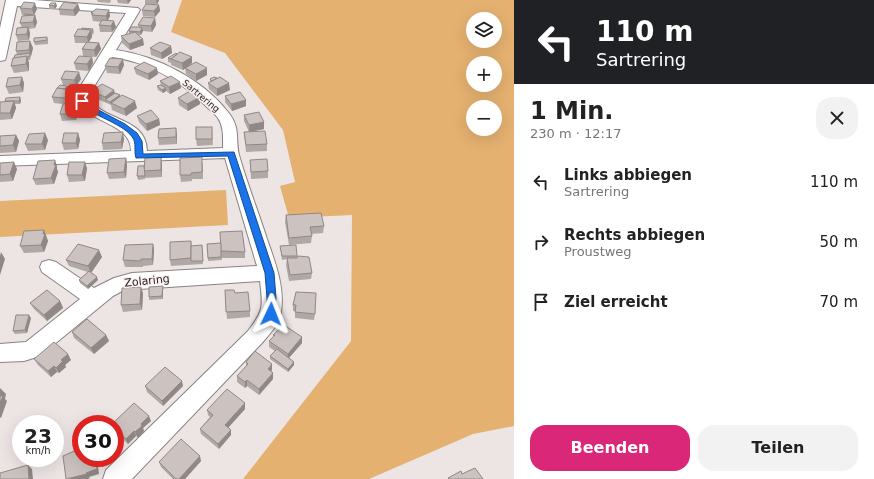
<!DOCTYPE html>
<html lang="de">
<head>
<meta charset="utf-8">
<style>
	body { margin:0; font-family:"DejaVu Sans",sans-serif; background:#f2f2f2; color:#222; height:100vh; display:flex; flex-direction:column; font-size:15px; white-space:nowrap }
	* { box-sizing:border-box; margin:0 }
	p { font-size:13px; color:#767676 }
	.icon { flex:none; width:22px; height:22px; fill:none; stroke:currentColor; stroke-width:2; stroke-linecap:round; stroke-linejoin:round }
	.map { position:relative; flex:1; overflow:hidden }
	.drawer { display:flex; flex-direction:column; background:#fff; width:360px }
	.drawer>* { flex:none }
	.guide { background:#202124; color:#fff; overflow:hidden }
	.tools { position:absolute; left:466px; top:12px; display:grid; gap:8px }
	.tools a { display:grid; place-items:center; width:36px; height:36px; border-radius:50%; background:#fff; box-shadow:0 4px 16px #0002; font-size:20px }
	.speed { position:absolute; left:12px; top:415px; display:flex; gap:8px; font-size:20px; font-weight:700; text-align:center }
	.speed>* { display:grid; place-content:center; width:52px; height:52px; border-radius:50%; background:#fff; box-shadow:0 4px 16px #0002; line-height:1 }
	.speed small { font-size:10px; font-weight:400 }
	.speed .limit { border:6px solid #d22; background:#fff; color:#111 }
	.pin { position:absolute; display:grid; place-items:center; width:34px; height:34px; color:#fff; margin:-17px; border-radius:8px; box-shadow:0 2px 6px #0006 }
	.me { position:absolute; width:44px; margin:-22px; rotate:2deg; stroke-linejoin:round; filter:drop-shadow(0 0 3px #0008) }
	.turn { display:flex; align-items:center; gap:14px; height:84px; padding:0 16px; font-size:18px }
	.turn .icon { width:52px; height:52px; stroke-width:2.5 }
	.turn b { display:block; font-size:28px; line-height:34px }
	.round { display:grid; place-items:center; flex:none; width:42px; height:42px; border-radius:16px; background:#f2f2f2 }
	.summary { display:flex; align-items:center; justify-content:space-between; height:68px; padding:0 16px }
	h1 { font-size:24px; font-weight:800; line-height:30px }
	.cta { display:flex; gap:8px; margin-top:auto; padding:8px 16px }
	.cta a { flex:1; height:46px; border-radius:16px; background:#db2777; color:#fff; font-size:16px; font-weight:800; line-height:46px; text-align:center }
	.cta a+a { background:#f2f2f2; color:#222 }
	ul { padding:0; list-style:none }
	li { display:flex; align-items:center; gap:12px; height:60px; padding:0 16px }
	li div { flex:1 }
	li b { display:block; font-size:15px }
	li em { font-style:normal }
	main { display:flex; flex:1; min-height:0 }
	.map>svg:first-child { display:block }
	.green { fill:#e4b170; fill-rule:evenodd }
	.lines { fill:none; stroke-linecap:round; stroke-linejoin:round }
	.minor-casing { stroke:#8a8282; stroke-width:2 }
	.minor { fill:#fff; fill-rule:evenodd }
	.wall { fill:#afa8a5 }
	.shaded-wall { fill:#8f8886 }
	.building { fill:#ccc3c0; stroke:#8f8886 }
	.route { fill:#1a73e8; stroke:#114b97 }
	.labels { text-anchor:middle; dominant-baseline:central; stroke-width:3; stroke-linejoin:round; paint-order:stroke }
	.far-street-label { font-size:9px; fill:#211d1e; stroke:#fbf1f1 }
	.street-label { font-size:11px; fill:#211d1e; stroke:#fbf1f1 }
</style>
</head>
<body>
<main>
<div class="map">
<svg width="514" height="479" viewBox="0 0 514 479">
	<rect width="100%" height="100%" fill="#ede4e4"/>
	<g class="green">
		<path d="M182 0H514V426L473 434 369 479H243L351 341 352 215 289 218 280 186 295 182 283 130 225 53 171 32ZM473 19H495V41H473ZM473 63H495V85H473ZM473 107H495V129H473Z"/>
		<path d="M226 190 228 225 0 237V201Z"/>
	</g>
	<g class="lines">
		<g class="minor-casing">
			<path id="minor" d="M6 0H34L138 8 140 10 116 50C157 56 202 79 228 112 241 128 235 138 239 155 247 183 258 211 267 239 275 262 285 287 281 312 280 323 269 335 262 343L132 479H103L106 470 248 331C264 310 263 307 260 281L124 290 113 296 40 356 24 361 0 362V344L26 342 80 299 42 272 40 267 42 262 49 260 56 262 94 288 114 278 132 273 257 266 225 158 0 166V156L131 151C132 121 83 124 75 95L126 13 17 6 6 57 5 60 0 61V28ZM112 57C148 62 181 81 207 107 210 110 215 114 218 118 224 127 223 138 223 148L147 151C147 115 97 122 89 95Z"/>
		</g>
		<use href="#minor" class="minor"/>
	</g>
	<g class="wall">
		<path d="M97 0H111L110 3 98 2Z"/>
		<path d="M115 0H131L128 4 118 3 117 0Z"/>
		<path d="M145 0H159L157 5 145 4Z"/>
		<path d="M49 5 57 6 55 9H49Z"/>
		<path d="M159 5 160 11 155 17 143 16 142 10Z"/>
		<path d="M20 8 37 9 34 15H35L37 22 35 28 29 29 30 33 29 40 18 41 16 35 22 28 20 23 25 16V15H22Z"/>
		<path d="M59 9 80 10 75 16 60 15Z"/>
		<path d="M109 10 110 16 108 20 116 27 112 32H100L99 25 101 22 93 21 91 13Z"/>
		<path d="M155 18 156 25 152 32 143 31 141 35H139L144 45 130 50 122 43 121 36 129 34V31L139 27 138 25Z"/>
		<path d="M93 29 94 32 93 35 92 34V37L89 42 99 43 101 49 96 57 83 56 82 49 86 43H75L74 36Z"/>
		<path d="M47 37 48 40V44L35 45 34 42Z"/>
		<path d="M30 41 33 48 30 60H28L29 63V71L14 73 11 66 17 55 16 51Z"/>
		<path d="M171 46 172 53 162 59 151 55 150 48Z"/>
		<path d="M177 54 192 57V63L190 65 207 75 196 81 186 74 185 68 183 70 171 65V63L168 62V58Z"/>
		<path d="M92 57 93 63 89 71 76 70 74 63Z"/>
		<path d="M124 65 120 74 107 73 105 66Z"/>
		<path d="M134 68 158 74 149 80 136 74Z"/>
		<path d="M61 79H81L76 86 63 85Z"/>
		<path d="M210 79 230 90 217 96 209 89 208 83 210 82Z"/>
		<path d="M160 81 181 88 170 94 166 91 163 93 158 90 157 86 161 85Z"/>
		<path d="M24 83 23 92 9 94 6 87Z"/>
		<path d="M68 89 73 96 69 104 76 103 78 110 76 120 62 121 60 114 63 104 54 103 52 97Z"/>
		<path d="M92 91 115 93 120 95V96L137 108 126 116 112 110 111 105 93 97Z"/>
		<path d="M225 96 246 106 232 111 225 102Z"/>
		<path d="M20 97 21 101 20 104H15L16 108 12 119 0 120V102H5Z"/>
		<path d="M178 98 200 104 188 111 179 105Z"/>
		<path d="M244 115 264 122V129L249 132 244 121Z"/>
		<path d="M137 116 159 119 160 125 147 131 139 122Z"/>
		<path d="M212 127 213 145 197 146 196 139Z"/>
		<path d="M244 132 267 144V151L246 152Z"/>
		<path d="M78 133 80 140 78 149 64 150 62 143Z"/>
		<path d="M16 135 19 141 16 152 0 153V136Z"/>
		<path d="M177 135V144L159 145 158 138Z"/>
		<path d="M124 139 122 149 103 150 102 143Z"/>
		<path d="M48 140 45 150 28 151 25 144Z"/>
		<path d="M126 158 127 165 126 178 109 179 107 173Z"/>
		<path d="M250 160 268 171V178L251 179Z"/>
		<path d="M0 163 17 169 13 181 0 182Z"/>
		<path d="M203 163V179H192V181L181 182 180 175Z"/>
		<path d="M162 164V177L145 178V179L138 180 137 176 138 166Z"/>
		<path d="M57 166V169L58 172 54 184 36 185 33 179Z"/>
		<path d="M87 168 85 181 69 182 67 175Z"/>
		<path d="M286 215 324 226 323 233 311 234 312 236 311 243 289 245 285 222Z"/>
		<path d="M44 230 48 241 44 252 24 253 20 246Z"/>
		<path d="M191 241 192 246 202 245 203 264 171 266 170 260Z"/>
		<path d="M153 244 154 250 153 265 143 266V267H125L123 260Z"/>
		<path d="M207 244 245 252V258H222V260L208 261Z"/>
		<path d="M280 246 297 256V258L312 273 311 279 289 281 286 265 287 259 282 260Z"/>
		<path d="M102 257 91 273 98 280 88 289 80 283 79 280 88 272 69 266 66 260Z"/>
		<path d="M163 286V299L149 300V297Z"/>
		<path d="M225 290 235 293 250 311V317L227 319Z"/>
		<path d="M296 292 315 314 314 320 295 318V311H293V305Z"/>
		<path d="M143 293 142 310 123 312 121 305Z"/>
		<path d="M60 301 63 308 47 321 34 309 30 303Z"/>
		<path d="M31 318 27 333 15 334 13 331Z"/>
		<path d="M72 332 106 335 109 341 94 354 74 338Z"/>
		<path d="M273 335 302 337V343L289 358 294 362V365L288 372 270 359V356L275 351 269 347V341L273 337Z"/>
		<path d="M34 359 71 360 65 365 66 367 59 373 57 372 51 377 38 365Z"/>
		<path d="M246 362 272 370 271 371 273 373V379L259 395 247 386 245 388 237 382V376L246 367Z"/>
		<path d="M145 386H183L163 406 147 392Z"/>
		<path d="M245 409 228 428 231 430V435L219 449 201 434 200 429 210 417 208 415 207 410Z"/>
		<path d="M151 421 143 428 144 431 138 438 136 436 128 444 115 432V424Z"/>
		<path d="M201 461 185 479H173L161 467 159 462Z"/>
	</g>
	<g class="shaded-wall">
		<path d="M127 0H131L128 4Z"/>
		<path d="M156 0H159L157 5Z"/>
		<path d="M35 3 37 9 34 15 32 9Z"/>
		<path d="M56 3 57 6 55 9 54 6Z"/>
		<path d="M78 4 80 10 75 16 73 10Z"/>
		<path d="M159 5 160 11 155 17 154 11Z"/>
		<path d="M109 10 110 16 107 22 106 16Z"/>
		<path d="M34 15 35 17V15L37 22 35 28 33 22Z"/>
		<path d="M155 18 156 25 152 32 151 26Z"/>
		<path d="M114 21 116 27 112 32 111 26Z"/>
		<path d="M28 27 30 33 29 40 27 34Z"/>
		<path d="M142 28 143 31 141 35 140 32Z"/>
		<path d="M91 30 92 37 88 43 87 37Z"/>
		<path d="M143 39 144 45 130 50 129 44Z"/>
		<path d="M30 41 33 48 31 56 29 50Z"/>
		<path d="M99 43 101 49 96 57 94 50Z"/>
		<path d="M171 46 172 53 162 59 161 53Z"/>
		<path d="M27 56 29 63V71L26 64Z"/>
		<path d="M92 57 93 63 89 71 87 64Z"/>
		<path d="M192 57V63L183 70 182 63Z"/>
		<path d="M123 59 124 65 120 74 118 67Z"/>
		<path d="M157 68 158 74 149 80 148 74Z"/>
		<path d="M207 68V75L196 81V74Z"/>
		<path d="M79 72 81 79 76 86 74 80Z"/>
		<path d="M22 77 24 83 23 92 20 85Z"/>
		<path d="M180 82 181 88 170 94 169 87Z"/>
		<path d="M229 83 230 90 217 96V89Z"/>
		<path d="M166 88V91L163 93 162 90Z"/>
		<path d="M71 90 73 96 68 104 66 98Z"/>
		<path d="M114 90 116 97 105 100 106 103 105 97Z"/>
		<path d="M120 95V99L111 103V105L110 102Z"/>
		<path d="M20 97 21 101 20 104 19 101Z"/>
		<path d="M200 97V104L188 111 187 104Z"/>
		<path d="M246 100V106L232 111 231 104Z"/>
		<path d="M14 101 16 108 12 119 10 113Z"/>
		<path d="M135 101 137 108 126 116 124 109Z"/>
		<path d="M76 103 78 110 76 120 74 114Z"/>
		<path d="M159 119 160 125 147 131 146 124Z"/>
		<path d="M264 122V129L249 132V125Z"/>
		<path d="M176 128 177 135V144L176 137Z"/>
		<path d="M123 132 124 139 122 149 121 142Z"/>
		<path d="M45 133 48 140 45 150 42 144Z"/>
		<path d="M78 133 80 140 78 149 76 143Z"/>
		<path d="M16 135 19 141 16 152 13 145Z"/>
		<path d="M161 157 162 164V177L161 170Z"/>
		<path d="M126 158 127 165 126 178 124 172Z"/>
		<path d="M55 160 57 166V169L58 172 54 184 51 178Z"/>
		<path d="M14 162 17 169 13 181 10 174Z"/>
		<path d="M85 162 87 168 85 181 82 175Z"/>
		<path d="M44 230 48 241 44 252 41 245Z"/>
		<path d="M153 244 154 250 153 265 152 259Z"/>
		<path d="M99 250 102 257 91 273 88 266Z"/>
		<path d="M1 252 5 259 0 275V256Z"/>
		<path d="M97 277 98 280 88 289 87 286Z"/>
		<path d="M163 286V299L162 296Z"/>
		<path d="M141 287 143 293 142 310 140 304Z"/>
		<path d="M60 301 63 308 47 321 44 315Z"/>
		<path d="M29 315 31 318 27 333 25 330Z"/>
		<path d="M106 335 109 341 94 354 91 348Z"/>
		<path d="M302 337V343L287 360 288 354Z"/>
		<path d="M68 354 71 360 65 365 66 367 59 373 56 368 61 360Z"/>
		<path d="M294 362V365L288 372V369Z"/>
		<path d="M272 364V370L267 375 268 369Z"/>
		<path d="M54 366 57 372 51 377 48 371Z"/>
		<path d="M273 373V379L259 395V389Z"/>
		<path d="M247 380V386L245 388V382Z"/>
		<path d="M182 381 183 386 163 406 162 401Z"/>
		<path d="M1 389 6 394 5 399 7 401 1 418 0 417V396Z"/>
		<path d="M245 403V409L226 430 225 425Z"/>
		<path d="M149 416 151 421 143 428 144 431 138 438 135 432 141 424Z"/>
		<path d="M231 430V435L219 449 218 444Z"/>
		<path d="M134 431 136 436 128 444 126 439Z"/>
		<path d="M200 456 201 461 185 479H179Z"/>
		<path d="M95 458H97L99 474 89 477 90 478 88 479H68L86 473Z"/>
		<path d="M28 465 32 469 33 479H29Z"/>
	</g>
	<g class="building">
		<path d="M24 2 35 3 32 9 20 8Z"/>
		<path d="M64 2 78 4 73 10 59 9Z"/>
		<path d="M51 3H56L54 6 49 5Z"/>
		<path d="M146 4 159 5 154 11 142 10Z"/>
		<path d="M96 9 109 10 106 16 92 15 93 13H91Z"/>
		<path d="M25 14 34 15 33 16H25Z"/>
		<path d="M35 15 33 22 20 23 22 16Z"/>
		<path d="M143 17 155 18 151 26 138 25Z"/>
		<path d="M102 20 114 21 111 26 99 25Z"/>
		<path d="M28 27 27 34 16 35 17 28Z"/>
		<path d="M131 27H139L142 28 140 32 129 31Z"/>
		<path d="M82 28 93 29 92 31H90L91 30H81Z"/>
		<path d="M78 29 91 30 87 37 74 36Z"/>
		<path d="M135 32 143 39 129 44 121 36Z"/>
		<path d="M47 37V40L34 42V38Z"/>
		<path d="M30 41 29 50 16 51 17 42Z"/>
		<path d="M87 42 99 43 94 50 82 49Z"/>
		<path d="M160 42 171 46 161 53 150 48Z"/>
		<path d="M180 52 192 57 182 63 171 59Z"/>
		<path d="M30 53 29 57 14 58 15 55Z"/>
		<path d="M176 53 177 54 171 59 168 58Z"/>
		<path d="M27 56 26 64 11 66 13 58Z"/>
		<path d="M79 56 92 57 87 64 74 63Z"/>
		<path d="M110 58 123 59 118 67 105 66Z"/>
		<path d="M144 62 157 68 148 74 134 68Z"/>
		<path d="M196 62 207 68 196 74 185 68Z"/>
		<path d="M65 71 79 72 74 80 61 79Z"/>
		<path d="M171 76 180 82 169 87 160 81Z"/>
		<path d="M22 77 20 85 6 87 8 78Z"/>
		<path d="M214 77 217 78 212 81 210 79Z"/>
		<path d="M220 77 229 83 217 89 208 83Z"/>
		<path d="M102 84 114 90 105 97 92 91Z"/>
		<path d="M60 85 67 86 65 89 57 88Z"/>
		<path d="M161 85 166 88 162 90 157 86Z"/>
		<path d="M57 88 71 90 66 98 52 97Z"/>
		<path d="M190 91 200 97 187 104 178 98Z"/>
		<path d="M240 92 246 100 231 104 225 96Z"/>
		<path d="M115 93 120 95 110 102 105 100Z"/>
		<path d="M122 95 135 101 124 109 111 103Z"/>
		<path d="M20 97 19 101H5L6 98Z"/>
		<path d="M14 101 10 113H0V102Z"/>
		<path d="M76 103 74 114H60L63 104Z"/>
		<path d="M151 110 159 119 146 124 137 116Z"/>
		<path d="M259 112 264 122 249 125 244 115Z"/>
		<rect x="196" y="127" width="16" height="12"/>
		<path d="M176 128V137L158 138 159 129Z"/>
		<path d="M265 131 267 144 246 145 244 132Z"/>
		<path d="M123 132 121 142 102 143 104 133Z"/>
		<path d="M45 133 42 144H25L29 134Z"/>
		<path d="M64 133H78L76 143H62Z"/>
		<path d="M16 135 13 145 0 146V136Z"/>
		<path d="M161 157V170L144 171 145 158Z"/>
		<path d="M202 157V172L191 173V175H180V158Z"/>
		<path d="M126 158 124 172 107 173 109 159Z"/>
		<path d="M267 159 268 171 251 172 250 160Z"/>
		<path d="M55 160 54 165H56L51 178 33 179 38 161Z"/>
		<path d="M14 162 10 174 0 175V163Z"/>
		<path d="M69 162H85L82 175H67Z"/>
		<path d="M138 166H144L145 176H137Z"/>
		<path d="M321 213 324 226 310 227 312 236 289 238 286 215Z"/>
		<path d="M44 230 43 234H45L41 245 20 246 24 231Z"/>
		<path d="M242 231 245 252 221 251 220 232Z"/>
		<path d="M191 241V258L170 260V242Z"/>
		<path d="M221 243V257L208 258 207 244Z"/>
		<path d="M78 244 99 250 88 266 66 260Z"/>
		<path d="M153 244 152 259H141V261L123 260 125 245Z"/>
		<path d="M202 245 203 261H191V246Z"/>
		<path d="M296 245 297 256H282L280 246Z"/>
		<path d="M298 256 309 257 312 273 290 275 287 258H297Z"/>
		<path d="M89 271 97 277 87 286 79 280Z"/>
		<path d="M163 286 162 296 149 297V287Z"/>
		<path d="M141 287 140 304 121 305 122 288Z"/>
		<path d="M47 290 60 301 44 315 30 303Z"/>
		<path d="M225 290H234L235 293 248 292 250 311 226 312Z"/>
		<path d="M296 292 316 293 315 314 295 312 296 305H293Z"/>
		<path d="M16 315H29L25 330 13 331Z"/>
		<path d="M87 319 106 335 91 348 72 332Z"/>
		<path d="M284 325 302 337 288 354 269 341 275 335H273Z"/>
		<path d="M54 342 68 354 61 360 63 361 56 368 54 366 48 371 34 359Z"/>
		<path d="M277 349 294 362 288 369 270 356Z"/>
		<path d="M255 351 272 364 268 369 273 373 259 389 247 380 245 382 237 376 248 364 246 362Z"/>
		<path d="M165 367 182 381 162 401 145 386Z"/>
		<path d="M0 389H1L0 396Z"/>
		<path d="M227 389 245 403 225 425 231 430 218 444 200 429 213 415 207 410Z"/>
		<path d="M0 396H3L0 403Z"/>
		<path d="M134 403 149 416 141 424 142 426 135 432 134 431 126 439 115 429V424H112Z"/>
		<path d="M181 439 200 456 179 479H176L159 462Z"/>
		<path d="M81 448V458H95L97 469 86 473 87 474 66 479 63 456Z"/>
		<path d="M28 465 29 479H0V473Z"/>
		<path d="M475 468 483 479H449L448 478 461 471 462 474Z"/>
	</g>
	<path class="route" d="M82 98 89 105 125 124 137 133 142 141 143 154 234 152 274 273 276 298 274 317 271 318 267 317 266 314 267 298 265 273 228 156 136 158C134 153 136 146 134 140 126 123 91 117 79 101Z"/>
	<g class="labels">
		<g class="far-street-label">
			<text transform="translate(201 96) rotate(40)">Sartrering</text>
		</g>
		<g class="street-label">
			<text transform="translate(147 281) rotate(-6)">Zolaring</text>
		</g>
	</g>
</svg>
<div class="tools">
<a><svg class="icon" aria-label="layers" viewBox="0 0 24 24"><path d="M12 4l9 5-9 5-9-5zM3 14l9 5 9-5"/></svg></a>
<a>+</a>
<a>−</a>
</div>
<div class="speed"><div>23<small>km/h</small></div><div class="limit">30</div></div>
<div class="pin" style="left:82px;top:101px;background:#d93025"><svg class="icon" aria-label="arrive" viewBox="0 0 24 24"><path d="M6 21V4h12l-3 4 3 4H6"/></svg></div>
<svg class="me" style="left:271px;top:314px" viewBox="-20 -20 40 40"><path d="M0-17L14 15 0 8-14 15z" fill="#1a73e8" stroke="#fff" stroke-width="4"/></svg>
</div>
<section class="drawer">
<div class="guide">
<div class="turn"><svg class="icon" aria-label="left" viewBox="0 0 24 24"><path d="M17 20v-9H6M10 6l-5 5 5 5"/></svg><div><b>110 m</b>Sartrering</div></div>
</div>
<div class="summary"><div><h1>1 Min.</h1><p>230 m · 12:17</p></div><a class="round"><svg class="icon" aria-label="close" viewBox="0 0 24 24"><path d="M6 6l12 12M18 6L6 18"/></svg></a></div>
<ul>
<li><svg class="icon" aria-label="left" viewBox="0 0 24 24"><path d="M17 20v-9H6M10 6l-5 5 5 5"/></svg><div><b>Links abbiegen</b><p>Sartrering</p></div><em>110 m</em></li>
<li><svg class="icon" aria-label="right" viewBox="0 0 24 24"><path d="M7 20v-9h11M14 6l5 5-5 5"/></svg><div><b>Rechts abbiegen</b><p>Proustweg</p></div><em>50 m</em></li>
<li><svg class="icon" aria-label="arrive" viewBox="0 0 24 24"><path d="M6 21V4h12l-3 4 3 4H6"/></svg><div><b>Ziel erreicht</b></div><em>70 m</em></li>
</ul>
<div class="cta"><a>Beenden</a><a>Teilen</a></div>
</section>
</main>
</body>
</html>
